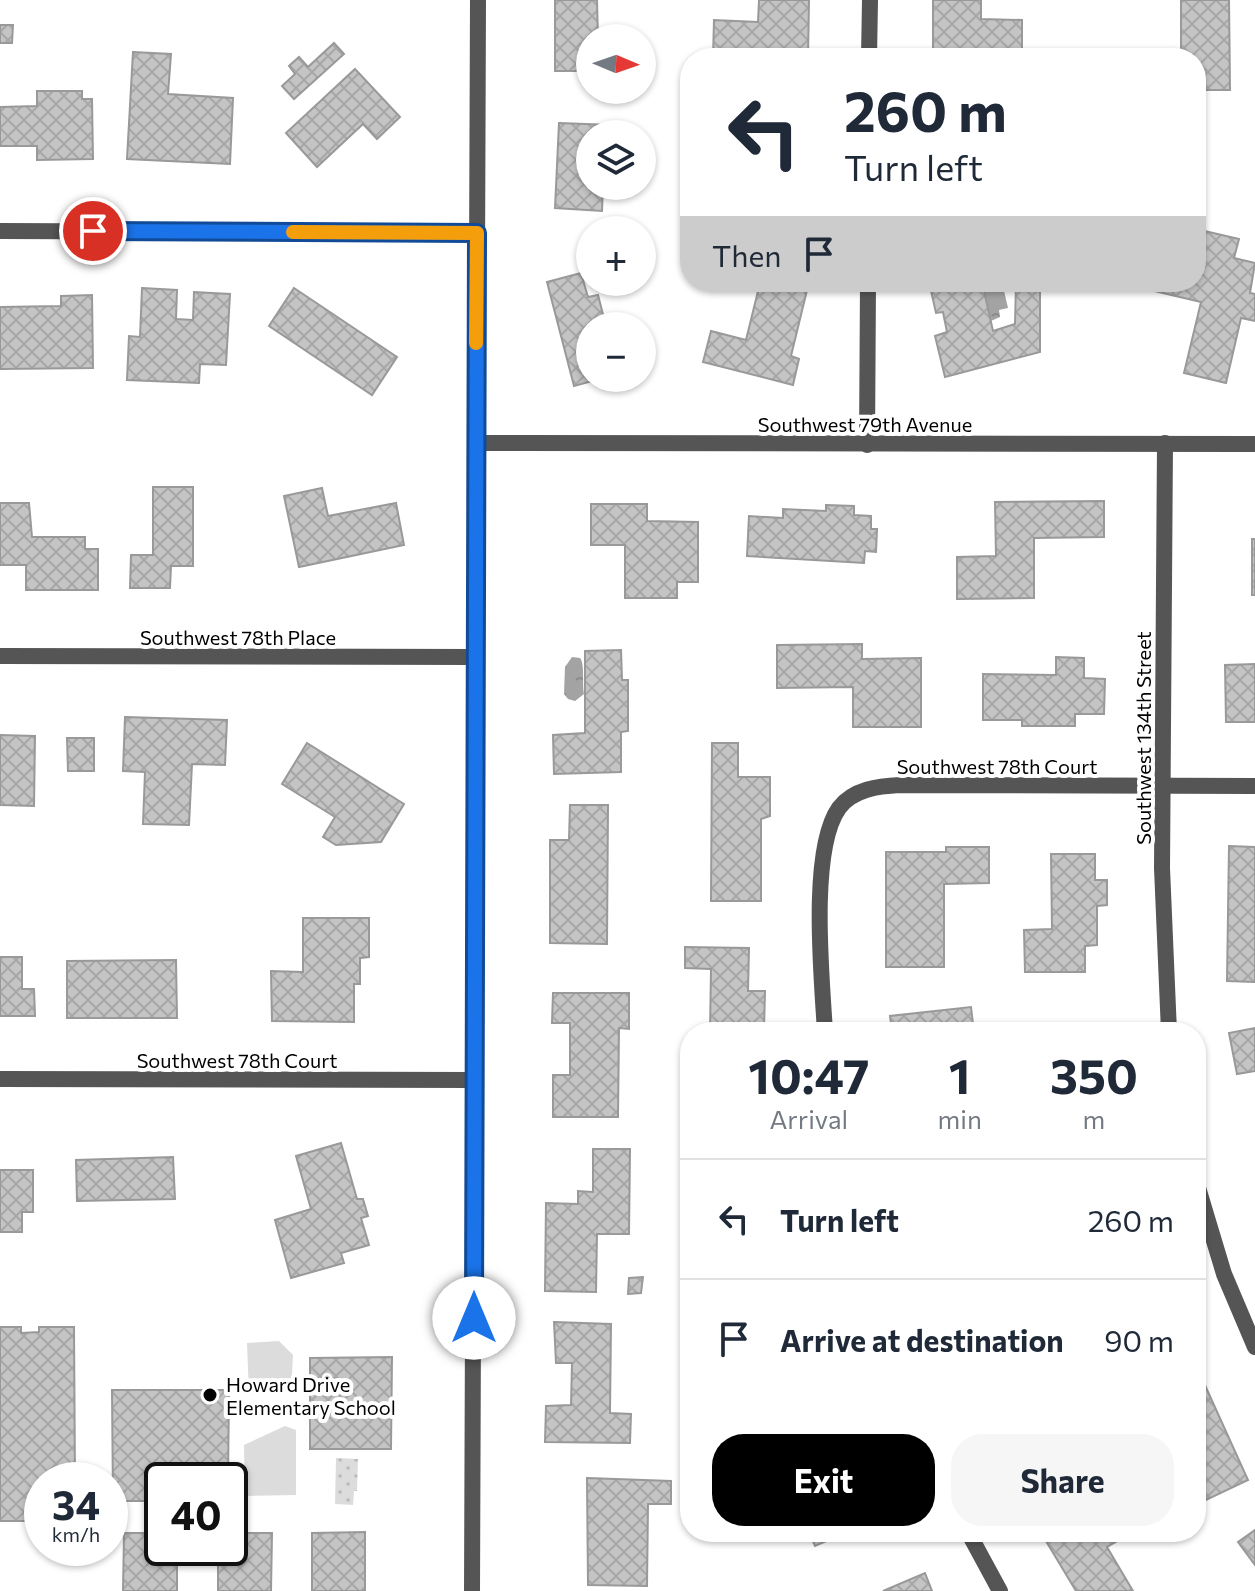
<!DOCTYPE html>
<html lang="en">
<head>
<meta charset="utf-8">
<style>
	body { margin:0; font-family:Commissioner,sans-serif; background:#f6f6f7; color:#1f2937; height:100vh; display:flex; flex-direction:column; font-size:30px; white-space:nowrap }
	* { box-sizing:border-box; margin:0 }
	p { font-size:26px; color:#747a83 }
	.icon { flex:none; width:44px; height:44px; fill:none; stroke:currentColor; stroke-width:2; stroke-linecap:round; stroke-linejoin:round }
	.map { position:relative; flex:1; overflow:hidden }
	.details { position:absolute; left:680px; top:1022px; width:526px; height:520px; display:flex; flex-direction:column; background:#fff; border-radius:32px; box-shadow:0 2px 6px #0004 }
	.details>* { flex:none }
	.hud { position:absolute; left:680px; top:48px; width:526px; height:244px; border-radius:32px; box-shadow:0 2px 6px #0004; background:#fff; color:#1f2937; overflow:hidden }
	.needle { width:52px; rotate:92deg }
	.tools { position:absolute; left:576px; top:24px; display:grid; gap:16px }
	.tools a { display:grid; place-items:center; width:80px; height:80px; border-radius:50%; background:#fff; box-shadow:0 2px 6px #0004; font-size:40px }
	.speed { position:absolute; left:24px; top:1462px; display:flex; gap:16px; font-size:40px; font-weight:700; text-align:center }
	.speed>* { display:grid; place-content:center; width:104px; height:104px; border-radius:50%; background:#fff; box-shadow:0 2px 6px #0004; line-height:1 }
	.speed small { font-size:20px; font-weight:400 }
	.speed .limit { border:4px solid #111; border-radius:12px; background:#fff; color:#111 }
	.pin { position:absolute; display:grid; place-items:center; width:68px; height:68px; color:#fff; margin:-34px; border:4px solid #fff; border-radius:50%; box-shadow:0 2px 8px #0007 }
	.me { position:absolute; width:88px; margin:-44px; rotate:0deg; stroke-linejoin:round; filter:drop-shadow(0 0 6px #0008) }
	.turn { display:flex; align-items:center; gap:28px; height:168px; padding:0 32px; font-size:36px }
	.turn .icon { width:104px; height:104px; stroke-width:2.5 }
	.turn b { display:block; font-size:56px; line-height:68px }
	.then { display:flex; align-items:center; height:76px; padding:0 32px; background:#0003; gap:16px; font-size:30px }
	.eta { display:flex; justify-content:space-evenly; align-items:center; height:136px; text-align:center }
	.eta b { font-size:48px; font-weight:700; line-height:56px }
	.button { display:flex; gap:16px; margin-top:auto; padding:16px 32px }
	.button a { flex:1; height:92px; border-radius:32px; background:#000; color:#fff; font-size:32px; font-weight:700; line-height:92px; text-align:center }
	.button a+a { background:#f6f6f7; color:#1f2937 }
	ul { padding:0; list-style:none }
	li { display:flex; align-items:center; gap:24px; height:120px; padding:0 32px; border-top:2px solid #e0e1e3 }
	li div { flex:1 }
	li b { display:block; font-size:30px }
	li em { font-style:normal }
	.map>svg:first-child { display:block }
	.green { fill:#dcdcdc }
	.garden { fill:url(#garden-dots) }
	.water { fill:url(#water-ripples) }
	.building { fill:url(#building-cross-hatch); stroke:#999; stroke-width:2 }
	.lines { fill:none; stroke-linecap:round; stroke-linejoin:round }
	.minor { stroke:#555; stroke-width:16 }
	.tertiary { stroke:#555; stroke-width:16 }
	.route-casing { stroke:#114b97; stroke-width:20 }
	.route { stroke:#1a73e8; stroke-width:14 }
	.slow { stroke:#f59e0b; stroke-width:14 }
	.poi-dot { fill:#000; stroke:#fff; stroke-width:3 }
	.labels { text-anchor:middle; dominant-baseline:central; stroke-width:8; stroke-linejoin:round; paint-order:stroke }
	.street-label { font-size:20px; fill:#000; stroke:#fff }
	.poi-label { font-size:20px; fill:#000; stroke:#fff; text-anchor:start }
</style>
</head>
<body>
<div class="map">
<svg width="1255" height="1591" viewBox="0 0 1255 1591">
	<defs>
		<pattern id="garden-dots" width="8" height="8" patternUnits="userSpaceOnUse" patternTransform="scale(2)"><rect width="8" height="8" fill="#dcdcdc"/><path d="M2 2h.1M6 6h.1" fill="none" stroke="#bbb" stroke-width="1.8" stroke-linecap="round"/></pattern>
		<pattern id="water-ripples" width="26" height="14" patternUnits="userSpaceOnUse" patternTransform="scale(2)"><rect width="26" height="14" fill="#a3a3a3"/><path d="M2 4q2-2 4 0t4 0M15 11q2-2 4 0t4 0" fill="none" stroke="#8b8b8b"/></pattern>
		<pattern id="building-cross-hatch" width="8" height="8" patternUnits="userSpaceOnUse" patternTransform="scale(2)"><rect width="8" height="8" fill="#c4c4c4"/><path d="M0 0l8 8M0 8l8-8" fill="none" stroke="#a7a7a7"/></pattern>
	</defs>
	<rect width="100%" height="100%" fill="#fff"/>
	<g class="green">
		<path d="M279 1341 293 1355 291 1391 249 1395 247 1343Z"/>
		<path d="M285 1426 296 1430V1495L245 1496 244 1445Z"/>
	</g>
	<path class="garden" d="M336 1458 358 1459 357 1491H354L353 1505 335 1504Z"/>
	<g class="water">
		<path d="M982 282H1002L1008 308 999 310 1000 317 991 321Z"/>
		<path d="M572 657 580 658C585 664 582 683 584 694L575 701 568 699 564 694 565 667Z"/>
	</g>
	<g class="building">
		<path d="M555 0H597L598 38H590V71H555Z"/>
		<path d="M759 0H809L808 58H713L714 20 758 22Z"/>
		<path d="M933 0H981V19L1022 20V58L933 56Z"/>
		<path d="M1181 0H1229L1230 90H1196V58H1181Z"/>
		<path d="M0 25H13L12 43H0Z"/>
		<path d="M334 43 344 54 294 99 282 86 295 74 289 66 299 57 308 67Z"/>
		<path d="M133 52 171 54 168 94 233 98 230 164 127 159Z"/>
		<path d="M355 69 400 117 377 139 363 124 317 167 286 133Z"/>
		<path d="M37 91H82V99H92L93 159 37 160V146H0V107L37 106Z"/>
		<path d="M559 123 611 125V134H590V186H603L602 211 555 208Z"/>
		<path d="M1196 229 1239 239 1234 258 1255 263 1250 293 1255 294V321L1241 318 1226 383 1184 373 1201 302 1150 290 1152 282H1196Z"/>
		<path d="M581 273 588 297 598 295 606 326H590V378H603L574 386 547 282Z"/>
		<path d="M775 282H809L791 356 799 359 793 385 703 362 711 331 746 340 759 287 772 290Z"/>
		<path d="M929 282H982L993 331 1015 324 1016 282H1040V352L945 377 935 336 947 332 943 312 936 313Z"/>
		<path d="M142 288 177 290 176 319 193 320 194 292 230 294 226 365 200 364 199 383 127 380 129 336 140 337Z"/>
		<path d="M294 288 397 357 372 395 269 326Z"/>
		<path d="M92 295 93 368 0 369V307L61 306V296Z"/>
		<path d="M642 335 650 366 642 368Z"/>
		<path d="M153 487H193V566H171L170 588H130L131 555H153Z"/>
		<path d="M322 488 328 516 396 503 404 545 299 567 284 496Z"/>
		<path d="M1104 501V537L1034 538V598L957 599V557L996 556 995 502Z"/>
		<path d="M0 503H29L32 537H85V549H98V590H26V565H0Z"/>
		<path d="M591 504H647V521L698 522V582H677V598H625V545H591Z"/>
		<path d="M826 505 854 506V515L871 516V529H877L876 552 865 551 864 563 747 556 749 516 783 518V509L826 511Z"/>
		<rect x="1252" y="539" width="3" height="56"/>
		<path d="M862 644V659L921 658V727H853V687L777 688V645Z"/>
		<path d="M621 650 622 680H628V731L621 732V772L554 774 553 735 585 733V651Z"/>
		<path d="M1056 657 1084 658V678L1105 679 1104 714H1075V726H1022V720H983V674L1056 675Z"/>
		<path d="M1255 664V722H1226L1225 665Z"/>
		<path d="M125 717 227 720 225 765 192 764 189 825 143 824 145 772 123 771Z"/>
		<path d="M0 735 35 736 34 806 0 805Z"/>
		<path d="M67 738H94V771H68Z"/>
		<path d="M307 743 404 804 381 842 336 845 323 837 335 817 282 784Z"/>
		<path d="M712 743H738V777H770V816L761 819V901H711Z"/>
		<path d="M570 805H608L607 944 550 943V840H569Z"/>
		<path d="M1229 846 1255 847V982L1227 981Z"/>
		<path d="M946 847H989V883L944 884V967H886V852H946Z"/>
		<path d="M1051 854H1095V880H1107V905L1097 906V945L1085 946V972H1025L1024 930 1052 929Z"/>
		<path d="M303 918H369V957L360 958V984H354V1022L272 1021 271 971 303 972Z"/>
		<path d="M685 947 749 948 748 991H765L764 1029 710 1032 711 969 685 968Z"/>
		<path d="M0 957H22V989H34L35 1016H0Z"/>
		<path d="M176 960 177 1018H67V961Z"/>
		<path d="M553 993H629V1029L619 1028 618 1117H553V1075H570V1023H552Z"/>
		<path d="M971 1007 974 1032H892L890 1016Z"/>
		<path d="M1255 1028V1071L1237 1074 1229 1033Z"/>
		<rect x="682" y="1049" width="8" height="31"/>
		<path d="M341 1143 357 1199H363L368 1216 361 1218 369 1245 341 1253 344 1263 291 1278 275 1220 311 1209 296 1156Z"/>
		<path d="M593 1149H630L629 1234H597L596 1292 545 1291 546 1203 578 1204V1191L593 1192Z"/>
		<path d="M173 1157 175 1199 77 1201 76 1160Z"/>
		<path d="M0 1170H33V1212H22V1232H0Z"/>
		<path d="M643 1277 641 1293 628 1294 629 1278Z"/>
		<path d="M554 1322 611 1324 610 1413 631 1414 630 1443 545 1442 546 1406 571 1405 572 1363H556Z"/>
		<path d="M0 1327H21V1333L39 1332V1327H74L75 1480H42V1521H0Z"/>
		<path d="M392 1357 391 1449H310V1358Z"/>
		<path d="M1199 1372 1248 1480 1206 1500 1196 1479V1374Z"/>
		<path d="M112 1390H229L228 1480H162V1501H113Z"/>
		<path d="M587 1478 671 1481V1504H648L647 1586 588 1585Z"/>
		<path d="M1255 1530V1565L1238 1542Z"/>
		<path d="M365 1532V1591H312V1533Z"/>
		<path d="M809 1532H847L815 1546Z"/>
		<path d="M1050 1532H1133L1107 1547 1133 1591H1076L1043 1536Z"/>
		<path d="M124 1533H162V1548H177V1591H123Z"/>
		<path d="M230 1533H272L271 1591H218V1548H230Z"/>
		<path d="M925 1573 932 1591H883Z"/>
	</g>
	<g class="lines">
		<g class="minor">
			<path d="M869 58 870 0"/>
			<path d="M0 231 477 233"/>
			<path d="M476 443 1255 444"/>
			<path d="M1165 443 1162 868 1169 1032"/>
			<path d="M867 445 868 282"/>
			<path d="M0 656 475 657"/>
			<path d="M825 1032C822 979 809 850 839 808 853 789 879 786 900 785L1255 786"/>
			<path d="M0 1079 474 1080"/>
			<path d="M1196 1181 1224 1274 1255 1347"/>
			<path d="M968 1532 1000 1591"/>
		</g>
		<path class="tertiary" d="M472 1591 478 0"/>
	</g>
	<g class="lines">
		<g class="route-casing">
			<path id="route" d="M93 231 477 233 474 1318"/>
		</g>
		<use href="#route" class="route"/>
		<path class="slow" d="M293 232 477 233 476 343"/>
	</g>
	<circle class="poi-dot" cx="210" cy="1395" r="8"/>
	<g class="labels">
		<g class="street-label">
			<text x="865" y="424">Southwest 79th Avenue</text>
			<text x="238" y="637">Southwest 78th Place</text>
			<text transform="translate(1143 738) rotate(-90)">Southwest 134th Street</text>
			<text x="997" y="766">Southwest 78th Court</text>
			<text x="237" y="1060">Southwest 78th Court</text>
		</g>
		<g class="poi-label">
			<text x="226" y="1384">Howard Drive<tspan x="226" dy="23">Elementary School</tspan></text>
		</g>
	</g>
</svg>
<div class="tools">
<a><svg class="needle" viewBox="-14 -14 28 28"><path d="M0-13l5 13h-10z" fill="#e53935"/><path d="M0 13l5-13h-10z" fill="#747a83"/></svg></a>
<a><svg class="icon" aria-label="layers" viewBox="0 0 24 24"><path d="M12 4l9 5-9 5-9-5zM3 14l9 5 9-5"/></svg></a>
<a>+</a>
<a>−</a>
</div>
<div class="speed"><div>34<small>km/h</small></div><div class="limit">40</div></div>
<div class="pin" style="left:93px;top:231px;background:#d93025"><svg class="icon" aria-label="arrive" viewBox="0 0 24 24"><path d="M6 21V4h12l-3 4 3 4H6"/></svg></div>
<svg class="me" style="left:474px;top:1318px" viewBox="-20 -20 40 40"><circle r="19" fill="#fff"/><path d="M0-13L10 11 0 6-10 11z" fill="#1a73e8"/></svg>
<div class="hud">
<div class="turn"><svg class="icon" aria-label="left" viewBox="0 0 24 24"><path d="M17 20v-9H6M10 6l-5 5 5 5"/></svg><div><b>260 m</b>Turn left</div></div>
<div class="then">Then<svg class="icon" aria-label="arrive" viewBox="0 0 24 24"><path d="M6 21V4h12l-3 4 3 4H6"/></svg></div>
</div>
<section class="details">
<div class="eta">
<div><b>10:47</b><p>Arrival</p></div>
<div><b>1</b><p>min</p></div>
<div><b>350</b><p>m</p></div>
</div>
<ul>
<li><svg class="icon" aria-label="left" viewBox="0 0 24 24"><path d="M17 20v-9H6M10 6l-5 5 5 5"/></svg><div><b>Turn left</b></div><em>260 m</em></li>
<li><svg class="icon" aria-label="arrive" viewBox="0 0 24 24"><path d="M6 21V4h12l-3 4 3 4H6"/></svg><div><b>Arrive at destination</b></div><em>90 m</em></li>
</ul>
<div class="button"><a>Exit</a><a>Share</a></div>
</section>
</div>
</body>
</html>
